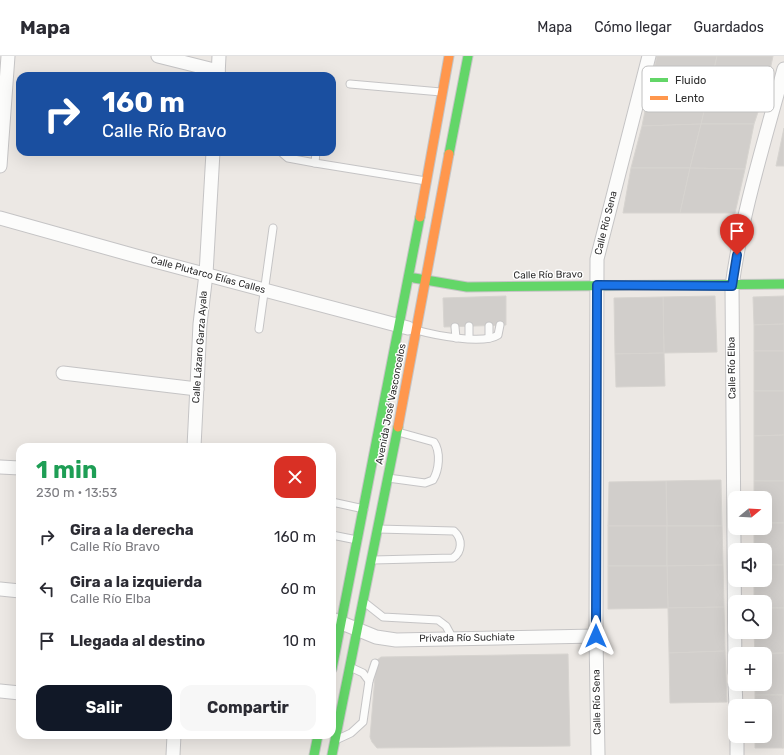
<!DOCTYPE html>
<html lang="es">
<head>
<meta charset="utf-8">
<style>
	body { margin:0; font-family:Rubik,sans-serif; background:#f7f7f7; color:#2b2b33; height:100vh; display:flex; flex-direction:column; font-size:15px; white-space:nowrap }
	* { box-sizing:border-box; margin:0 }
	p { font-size:13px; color:#7c7c81 }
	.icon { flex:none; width:22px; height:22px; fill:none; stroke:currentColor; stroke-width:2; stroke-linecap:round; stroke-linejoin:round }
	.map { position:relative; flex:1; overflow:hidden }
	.sheet { position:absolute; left:16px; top:387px; width:320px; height:296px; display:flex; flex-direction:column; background:#fff; border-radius:12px; box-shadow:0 4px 16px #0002 }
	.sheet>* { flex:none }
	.banner { position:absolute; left:16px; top:16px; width:320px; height:84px; border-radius:12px; box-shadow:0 4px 16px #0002; background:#1a4fa0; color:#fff; overflow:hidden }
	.needle { width:26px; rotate:72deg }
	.controls { position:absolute; left:728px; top:435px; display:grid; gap:8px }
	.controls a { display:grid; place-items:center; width:44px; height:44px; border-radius:8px; background:#fff; box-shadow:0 4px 16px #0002; font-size:20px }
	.pin { position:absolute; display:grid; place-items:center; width:34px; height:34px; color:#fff; margin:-41px -17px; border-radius:50% 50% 50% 0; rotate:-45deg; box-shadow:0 0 4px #0007 }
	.pin .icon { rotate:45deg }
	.me { position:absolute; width:44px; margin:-22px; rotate:0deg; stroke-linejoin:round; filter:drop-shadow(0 0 3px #0008) }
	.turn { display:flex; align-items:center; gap:14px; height:84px; padding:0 20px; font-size:18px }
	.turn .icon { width:52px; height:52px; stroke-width:2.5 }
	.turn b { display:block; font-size:28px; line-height:34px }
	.round { display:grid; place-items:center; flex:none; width:42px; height:42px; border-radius:12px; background:#f7f7f7 }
	.summary { display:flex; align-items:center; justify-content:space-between; height:68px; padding:0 20px }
	h1 { font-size:24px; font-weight:700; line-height:30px; color:#1e9e55 }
	.primary-button { display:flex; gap:8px; margin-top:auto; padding:8px 20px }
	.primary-button a { flex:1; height:46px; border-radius:12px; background:#111827; color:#fff; font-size:16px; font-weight:700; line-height:46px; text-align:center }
	.primary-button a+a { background:#f7f7f7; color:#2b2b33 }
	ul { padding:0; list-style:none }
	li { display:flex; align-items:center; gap:12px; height:52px; padding:0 20px }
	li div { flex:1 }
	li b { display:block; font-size:15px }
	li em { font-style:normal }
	header { display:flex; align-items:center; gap:24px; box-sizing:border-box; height:56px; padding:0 20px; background:#fff; border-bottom:1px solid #e1e1e2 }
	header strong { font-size:19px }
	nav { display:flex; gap:22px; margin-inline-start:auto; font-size:14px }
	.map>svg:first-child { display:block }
	.building { fill:#d1cecb; stroke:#d7d4d0 }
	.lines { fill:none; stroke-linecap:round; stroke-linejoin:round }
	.lane-casing { stroke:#c5c4c5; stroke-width:9 }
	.street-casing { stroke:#c5c4c5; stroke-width:15 }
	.fast-casing { stroke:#c5c4c5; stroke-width:11 }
	.slow-casing { stroke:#c5c4c5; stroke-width:11 }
	.lane { stroke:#fcfcfb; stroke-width:7 }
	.street { stroke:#fcfcfb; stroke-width:13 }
	.fast { stroke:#63d668; stroke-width:9 }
	.slow { stroke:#ff974d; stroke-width:9 }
	.route-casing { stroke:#114b97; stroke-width:10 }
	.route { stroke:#1a73e8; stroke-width:7 }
	.labels { text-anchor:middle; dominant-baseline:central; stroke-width:3; stroke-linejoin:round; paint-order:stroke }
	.street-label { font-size:10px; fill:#2e2e2e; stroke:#fff }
	.key { fill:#fff; stroke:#c0c0c0; stroke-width:1 }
	.key-label { font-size:11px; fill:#2e2e2e }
</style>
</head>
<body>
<header>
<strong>Mapa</strong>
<nav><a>Mapa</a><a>Cómo llegar</a><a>Guardados</a></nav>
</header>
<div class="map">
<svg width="784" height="699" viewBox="0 0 784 699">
	<rect width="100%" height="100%" fill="#ece8e4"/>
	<g class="building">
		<path d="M657 0H717L711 27 651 25Z"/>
		<path d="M717 0H773L767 29 711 27Z"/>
		<path d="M651 25 711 27 701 68 642 70Z"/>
		<path d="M711 27 767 29 754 68H701Z"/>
		<path d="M701 68 690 112H631L642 70Z"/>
		<path d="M701 68H754L745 113 690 112Z"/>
		<path d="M784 72V110H776Z"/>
		<path d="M631 112H690L680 157H623Z"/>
		<path d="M690 112 745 113 735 157H680Z"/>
		<path d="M506 240V269L444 271 443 242Z"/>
		<path d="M715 240 717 296 664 297 663 241Z"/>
		<path d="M784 240V268L754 269 753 241Z"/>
		<path d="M663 241 664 297 615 298 614 242Z"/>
		<path d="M784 268V295H754V269Z"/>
		<rect x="754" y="295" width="30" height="40"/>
		<path d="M664 297 665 330 616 331 615 298Z"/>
		<path d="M754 335H784V379L754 380Z"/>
		<path d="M784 379V425H754V380Z"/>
		<path d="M721 424 722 470H667L666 425Z"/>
		<path d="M666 425 667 470H608L609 426Z"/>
		<path d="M754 425H784V467H765V442H754Z"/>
		<path d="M765 467H784V509H765V494H754V472H765Z"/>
		<rect x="608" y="470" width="59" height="40"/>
		<path d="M667 470H722L723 509 667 510Z"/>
		<path d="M723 509 724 551 668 552 667 510Z"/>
		<path d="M765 509H784V552H765V546H754V524H765Z"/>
		<path d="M608 510H667L668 552 608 553Z"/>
		<path d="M724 551 725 595 669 597 668 552Z"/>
		<path d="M765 552H784V597L755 598 754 576H765Z"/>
		<path d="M725 595 727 646 670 647 669 597Z"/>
		<path d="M784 597V639H755V628H765V598H755Z"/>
		<path d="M568 598 570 690 377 692 372 686 370 681 376 609V605L381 601Z"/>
		<path d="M755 639H783V692H755V680H765V650H755Z"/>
		<rect x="783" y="639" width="1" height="53"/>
	</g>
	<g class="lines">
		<g class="lane-casing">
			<g id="lane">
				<path d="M350 28 441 36"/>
				<path d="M281 96 288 102 315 107 426 125"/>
				<path d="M315 107 316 96"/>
				<path d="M469 270V282"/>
				<path d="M489 270V282"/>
				<path d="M455 271 456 282"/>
				<path d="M259 273 273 172"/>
				<path d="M416 274C434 279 483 289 498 279L500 269"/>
				<path d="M388 422 425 427 433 424C439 414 441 396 434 386L398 376"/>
				<path d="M332 446 364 453"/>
				<path d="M332 479 357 484"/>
				<path d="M373 504 453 502C462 496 463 483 454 475L378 473"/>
				<path d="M364 546 383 561 438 564 446 570 453 583"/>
				<path d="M369 625 375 607"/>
				<path d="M338 683 351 677 363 666 369 625 363 617 350 611"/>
			</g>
		</g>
		<g class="street-casing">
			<g id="street">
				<path d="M158 0 218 15"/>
				<path d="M218 20 219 0"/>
				<path d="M0 110 8 0"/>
				<path d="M0 162 136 200 408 272"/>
				<path d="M63 317 197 333"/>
				<path d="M194 391 200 268 206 218 213 96"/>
				<path d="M0 411 20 412"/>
				<path d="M0 533 20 535"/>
				<path d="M332 563 376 581 396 584 596 580"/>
				<path d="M735 617 732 230C742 156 765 84 784 13"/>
				<path d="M735 628 736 650"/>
				<path d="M0 635 20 637"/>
				<path d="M737 680V699"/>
				<path d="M173 699 174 679"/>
				<path d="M598 699 596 580 597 203 649 0"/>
			</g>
		</g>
		<g class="fast-casing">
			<g id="fast">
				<path d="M449 98 468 0"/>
				<path d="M414 222 467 231 784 228"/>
				<path d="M332 613 420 161"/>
				<path d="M314 699 318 679"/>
				<path d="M332 699 398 371"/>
			</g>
		</g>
		<g class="slow-casing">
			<g id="slow">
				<path d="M420 161 449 0"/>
				<path d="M398 371 449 98"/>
			</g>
		</g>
		<use href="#lane" class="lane"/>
		<use href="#street" class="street"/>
		<use href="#fast" class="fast"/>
		<use href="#slow" class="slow"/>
	</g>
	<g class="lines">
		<g class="route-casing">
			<path id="route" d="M596 580 597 229 732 230 737 199"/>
		</g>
		<use href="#route" class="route"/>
	</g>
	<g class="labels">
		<g class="street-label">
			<text transform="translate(606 167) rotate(-76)">Calle Río Sena</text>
			<text transform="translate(208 219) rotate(15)">Calle Plutarco Elías Calles</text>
			<text transform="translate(548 219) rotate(-1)">Calle Río Bravo</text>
			<text transform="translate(200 291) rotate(-86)">Calle Lázaro Garza Ayala</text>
			<text transform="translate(732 312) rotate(-91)">Calle Río Elba</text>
			<text transform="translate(391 348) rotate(-79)">Avenida José Vasconcelos</text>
			<text transform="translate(467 582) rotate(-1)">Privada Río Suchiate</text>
			<text transform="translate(597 646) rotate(-91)">Calle Río Sena</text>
		</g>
	</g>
	<rect x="642" y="10" width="132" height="46" rx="6" class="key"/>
	<rect x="650" y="22" width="18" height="4" fill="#63d668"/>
	<rect x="650" y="40" width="18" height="4" fill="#ff974d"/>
	<g class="key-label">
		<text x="675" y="28">Fluido</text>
		<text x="675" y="46">Lento</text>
	</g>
</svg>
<div class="controls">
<a><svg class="needle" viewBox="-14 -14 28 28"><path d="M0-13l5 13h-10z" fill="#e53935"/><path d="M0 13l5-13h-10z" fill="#7c7c81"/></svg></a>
<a><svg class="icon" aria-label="sound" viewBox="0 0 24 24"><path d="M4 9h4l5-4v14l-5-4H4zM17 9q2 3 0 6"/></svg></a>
<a><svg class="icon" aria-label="search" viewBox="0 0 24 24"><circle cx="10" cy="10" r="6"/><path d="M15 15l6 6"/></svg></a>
<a>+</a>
<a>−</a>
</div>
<div class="pin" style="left:737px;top:199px;background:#d93025"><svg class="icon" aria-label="arrive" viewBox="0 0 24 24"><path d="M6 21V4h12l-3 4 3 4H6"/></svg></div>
<svg class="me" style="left:596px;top:580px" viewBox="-20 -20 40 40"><path d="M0-17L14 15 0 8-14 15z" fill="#1a73e8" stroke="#fff" stroke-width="4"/></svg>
<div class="banner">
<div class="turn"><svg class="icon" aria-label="right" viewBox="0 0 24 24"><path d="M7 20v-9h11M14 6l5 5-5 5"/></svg><div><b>160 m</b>Calle Río Bravo</div></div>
</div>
<section class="sheet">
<div class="summary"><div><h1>1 min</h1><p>230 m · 13:53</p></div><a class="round" style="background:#d93025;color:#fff"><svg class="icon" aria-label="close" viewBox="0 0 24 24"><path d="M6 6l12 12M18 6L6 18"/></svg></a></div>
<ul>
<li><svg class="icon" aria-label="right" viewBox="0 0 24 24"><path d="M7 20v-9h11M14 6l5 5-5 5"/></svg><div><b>Gira a la derecha</b><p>Calle Río Bravo</p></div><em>160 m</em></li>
<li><svg class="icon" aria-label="left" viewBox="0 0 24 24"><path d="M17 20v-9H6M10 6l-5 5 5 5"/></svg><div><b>Gira a la izquierda</b><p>Calle Río Elba</p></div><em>60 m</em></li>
<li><svg class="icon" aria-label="arrive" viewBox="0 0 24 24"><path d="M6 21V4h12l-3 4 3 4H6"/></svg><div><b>Llegada al destino</b></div><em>10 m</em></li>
</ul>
<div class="primary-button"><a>Salir</a><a>Compartir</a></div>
</section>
</div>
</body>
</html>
